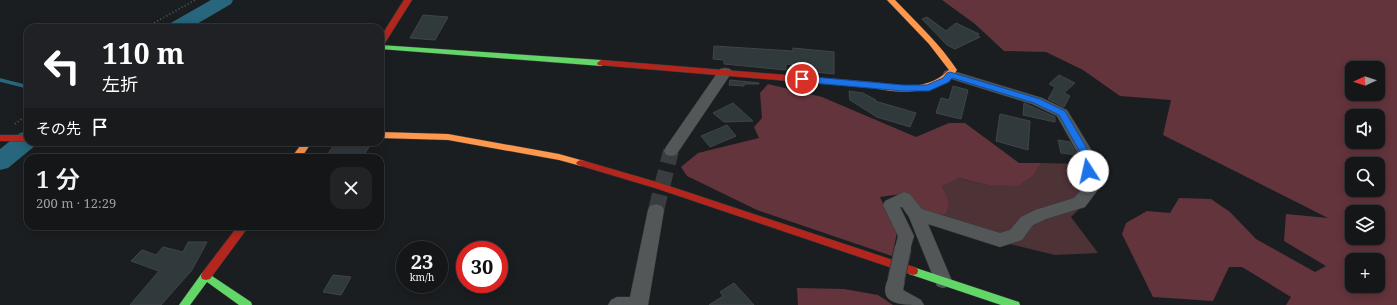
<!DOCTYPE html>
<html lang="ja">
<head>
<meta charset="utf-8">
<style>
	body { margin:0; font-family:"Noto Serif","Noto Sans JP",serif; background:#212325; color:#f1f3f6; height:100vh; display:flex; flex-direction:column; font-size:15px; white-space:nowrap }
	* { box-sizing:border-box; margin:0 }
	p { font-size:13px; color:#9d9fa2 }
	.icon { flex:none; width:22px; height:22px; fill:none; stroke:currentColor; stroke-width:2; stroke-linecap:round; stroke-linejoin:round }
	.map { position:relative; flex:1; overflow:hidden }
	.details { position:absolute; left:24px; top:154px; width:360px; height:76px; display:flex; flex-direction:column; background:#141618; border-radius:12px; box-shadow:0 2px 10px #0003,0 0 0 1px #333537 }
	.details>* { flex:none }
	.guide { position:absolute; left:24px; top:24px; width:360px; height:122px; border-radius:12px; box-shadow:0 2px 10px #0003,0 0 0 1px #333537; background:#202124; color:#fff; overflow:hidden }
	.needle { width:26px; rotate:267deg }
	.controls { position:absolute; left:1345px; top:61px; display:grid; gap:8px }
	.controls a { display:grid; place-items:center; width:40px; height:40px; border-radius:8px; background:#141618; box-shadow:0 2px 10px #0003,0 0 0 1px #333537; font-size:20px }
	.speed { position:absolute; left:396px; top:241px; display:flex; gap:8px; font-size:20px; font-weight:700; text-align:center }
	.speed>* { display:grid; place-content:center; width:52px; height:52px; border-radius:50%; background:#141618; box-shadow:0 2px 10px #0003,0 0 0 1px #333537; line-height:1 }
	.speed small { font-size:10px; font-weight:400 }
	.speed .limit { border:6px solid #d22; background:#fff; color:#111 }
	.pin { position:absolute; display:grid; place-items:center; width:34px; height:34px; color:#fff; margin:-17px; border:2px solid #fff; border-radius:50%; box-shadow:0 1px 4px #0007 }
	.me { position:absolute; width:44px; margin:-22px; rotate:350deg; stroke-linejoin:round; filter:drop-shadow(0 0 3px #0008) }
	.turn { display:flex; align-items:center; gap:14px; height:84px; padding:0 12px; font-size:18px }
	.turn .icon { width:52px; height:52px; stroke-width:2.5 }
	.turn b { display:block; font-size:28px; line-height:34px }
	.then { display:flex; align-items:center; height:38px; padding:0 12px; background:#0003; gap:8px; font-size:15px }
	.round { display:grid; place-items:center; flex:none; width:42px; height:42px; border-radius:12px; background:#212325 }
	.head { display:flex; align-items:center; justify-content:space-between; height:68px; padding:0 12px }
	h1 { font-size:24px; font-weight:600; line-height:30px }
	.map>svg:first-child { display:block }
	.green { fill:#4d3236 }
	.forest { fill:#63343c; fill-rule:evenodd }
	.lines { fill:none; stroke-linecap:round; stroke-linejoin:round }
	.stream { stroke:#27667c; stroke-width:3.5 }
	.river { fill:#27667c; fill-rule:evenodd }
	.building { fill:#30393c; stroke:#414546 }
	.street-tunnel { stroke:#393d3f; stroke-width:16; stroke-dasharray:16 8; stroke-linecap:butt }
	.street-casing { stroke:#37393a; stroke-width:1 }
	.fast-casing { stroke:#37393a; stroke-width:1 }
	.slow-casing { stroke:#37393a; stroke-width:1 }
	.jam-casing { stroke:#37393a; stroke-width:1 }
	.path { stroke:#525556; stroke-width:2; stroke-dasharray:1 2.5; stroke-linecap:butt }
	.street { fill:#545758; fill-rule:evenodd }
	.fast { fill:#63d668; fill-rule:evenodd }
	.slow { fill:#ff974d; fill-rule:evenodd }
	.jam { fill:#b3261e; fill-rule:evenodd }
	.street-bridge-casing { stroke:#37393a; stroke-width:18; stroke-linecap:butt }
	.street-bridge { stroke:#545758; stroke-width:16 }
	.route { fill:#1a73e8; stroke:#114b97 }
</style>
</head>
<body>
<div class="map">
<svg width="1397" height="305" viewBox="0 0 1397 305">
	<rect width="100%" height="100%" fill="#1a1e20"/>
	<path class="green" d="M1041 163 1084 164 1079 209 1071 217 1098 253 1055 255 939 227 945 215 942 186 958 178 987 185 1035 174Z"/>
	<g class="forest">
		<path d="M942 0H1397V305H1286L1291 297 1242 267H1229L1213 301 1153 297 1122 234 1126 223 1147 211 1170 213 1179 198 1211 199 1230 212 1256 239 1315 272 1326 266 1284 241 1286 214 1328 218 1163 135 1171 100 1120 96 1083 70 1046 52 1004 51 975 24ZM1352 68H1378V94H1352ZM1352 116H1378V142H1352ZM1352 164H1378V190H1352ZM1352 212H1378V238H1352ZM1352 260H1378V286H1352Z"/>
		<path d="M768 84 822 97 916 137 949 123H965L1019 163H1041L1035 174 1018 186 987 185 959 178 942 186 949 203 945 215 928 214 901 194 880 197 897 233 892 256 757 210 687 176 681 167 698 153 759 138 754 127 762 118 760 93Z"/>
		<path d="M797 288 844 289 878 295 893 305H798Z"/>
	</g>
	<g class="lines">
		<path class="stream" d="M0 80 28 87"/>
		<g class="river">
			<path d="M211 0H233L231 4 190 28H166L169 24Z"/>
			<path d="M28 131V142H38L36 145 8 168 0 170V149L20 133Z"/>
		</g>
	</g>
	<g class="building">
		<path d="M423 15 448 17 435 40 410 38Z"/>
		<path d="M927 17 946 31 956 23 979 34 977 35 980 37 955 49 947 45 922 19Z"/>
		<path d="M714 46 793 51V48L834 52V74L805 71 804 65 786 64V70L724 64V60L713 59Z"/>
		<path d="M1059 75 1075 83 1064 93 1070 96 1064 107 1048 99 1055 87 1049 84Z"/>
		<path d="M730 80 759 83V84H744V86L729 85Z"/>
		<path d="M953 86 968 90 961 119 936 113 941 98 949 100Z"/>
		<path d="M849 91 863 93 876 100 875 101 916 113 910 127 877 117 850 100Z"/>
		<path d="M733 103 753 121 724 122 713 113Z"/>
		<path d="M1024 103 1055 117V122L1023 115Z"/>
		<path d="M1000 114 1030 121 1028 150 996 141Z"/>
		<path d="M727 125 736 136 710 147 701 136Z"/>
		<path d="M1058 140 1070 142 1077 155 1061 153Z"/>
		<path d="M336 142 369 147 362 158H325Z"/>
		<path d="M188 242H207L192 270 161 305H130L159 271 131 261 142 250 156 255 163 247 183 252Z"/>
		<path d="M333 275 351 277 341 295 323 292Z"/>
		<path d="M734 283 754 305H709L723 296 720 292Z"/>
	</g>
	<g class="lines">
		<path class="street-tunnel" d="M656 210 671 151"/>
		<g class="street-casing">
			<g id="street">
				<path d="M725 68 730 69 732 72 676 155 671 156 666 155 664 151 666 147 720 69Z"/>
				<path d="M950 70 1042 98 1067 110 1097 159V191L1085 207 1046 219 1033 225 1022 240 1000 247 928 224 952 281 949 286 943 288 937 286 909 217 902 207H900L914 236 909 253 903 255 897 253 895 248 898 236 883 205 885 201 904 192 910 194 922 209 1000 233 1010 230 1021 217 1035 210 1074 198 1081 190V159L1057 116 1032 104 945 77 943 74 945 71Z"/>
				<path d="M656 204 662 206 664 210 648 305H608L611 300 617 297H630L648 210 650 206Z"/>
				<path d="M896 273 902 275 905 280 903 290 921 300 924 305C901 305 874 305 890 275Z"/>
			</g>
		</g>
		<g class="fast-casing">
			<g id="fast">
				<path d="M380 45 601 60 605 63 601 66 380 49Z"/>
				<path d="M913 267 1019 302 1020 305H1001L909 274 908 271 909 268Z"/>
				<path d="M206 272 251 302 252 305H239L207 282 190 305H179L202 273Z"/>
			</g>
		</g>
		<g class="slow-casing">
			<g id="slow">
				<path d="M887 0H895C917 23 940 44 957 70 938 96 898 94 869 87L868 85 869 83 872 82C901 86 926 92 949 70L929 44Z"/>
				<path d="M380 132 448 134 559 154 584 161 586 163 581 166 559 160 448 140 380 138Z"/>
				<path d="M303 142H312L301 158H291Z"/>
			</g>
		</g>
		<g class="jam-casing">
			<g id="jam">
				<path d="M404 0H412L383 46H380V38Z"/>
				<path d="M601 60 872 82 876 85 872 88 598 65 597 63Z"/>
				<rect x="0" y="135" width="28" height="6"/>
				<path d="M581 160 660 183 917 268 918 271 917 274 913 275 655 188 578 165 576 163 578 161Z"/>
				<path d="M238 226H249L210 279 206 280 202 279 201 276 202 273Z"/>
			</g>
		</g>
		<g class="path">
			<path d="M145 28 195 0"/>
			<path d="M15 124 28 114"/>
		</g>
		<use href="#street" class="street"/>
		<use href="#fast" class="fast"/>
		<use href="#slow" class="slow"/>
		<use href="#jam" class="jam"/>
		<g class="street-bridge-casing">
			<path id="street-bridge" d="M896 280 903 248"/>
		</g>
		<use href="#street-bridge" class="street-bridge"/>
	</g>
	<path class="route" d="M950 72 1040 99 1065 111 1093 159 1091 173 1088 174 1083 171 1084 159 1059 115 1034 103 952 78 949 82 929 91H903L802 82 798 79 802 76 903 85H927L943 78 947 73Z"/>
</svg>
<div class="controls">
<a><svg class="needle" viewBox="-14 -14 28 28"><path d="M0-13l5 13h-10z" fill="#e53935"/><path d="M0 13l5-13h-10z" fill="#9d9fa2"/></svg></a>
<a><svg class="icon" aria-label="sound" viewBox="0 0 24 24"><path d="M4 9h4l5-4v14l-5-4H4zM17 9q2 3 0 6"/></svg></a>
<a><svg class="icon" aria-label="search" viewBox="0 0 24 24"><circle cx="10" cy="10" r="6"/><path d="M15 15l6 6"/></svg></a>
<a><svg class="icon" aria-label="layers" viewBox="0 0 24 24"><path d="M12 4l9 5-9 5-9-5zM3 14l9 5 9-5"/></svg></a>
<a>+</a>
</div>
<div class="speed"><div>23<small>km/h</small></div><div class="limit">30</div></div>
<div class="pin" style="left:802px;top:79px;background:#d93025"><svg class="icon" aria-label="arrive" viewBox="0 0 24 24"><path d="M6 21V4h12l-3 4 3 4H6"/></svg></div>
<svg class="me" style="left:1088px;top:171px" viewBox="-20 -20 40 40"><circle r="19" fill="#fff"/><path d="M0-13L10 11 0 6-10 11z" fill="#1a73e8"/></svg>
<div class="guide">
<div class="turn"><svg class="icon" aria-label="left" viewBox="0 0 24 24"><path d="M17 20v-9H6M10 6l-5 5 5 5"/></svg><div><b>110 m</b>左折</div></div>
<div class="then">その先<svg class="icon" aria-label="arrive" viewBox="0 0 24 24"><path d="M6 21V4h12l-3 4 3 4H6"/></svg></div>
</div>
<section class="details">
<div class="head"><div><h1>1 分</h1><p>200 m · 12:29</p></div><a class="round"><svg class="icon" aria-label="close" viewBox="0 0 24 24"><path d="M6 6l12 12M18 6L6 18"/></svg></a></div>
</section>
</div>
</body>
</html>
